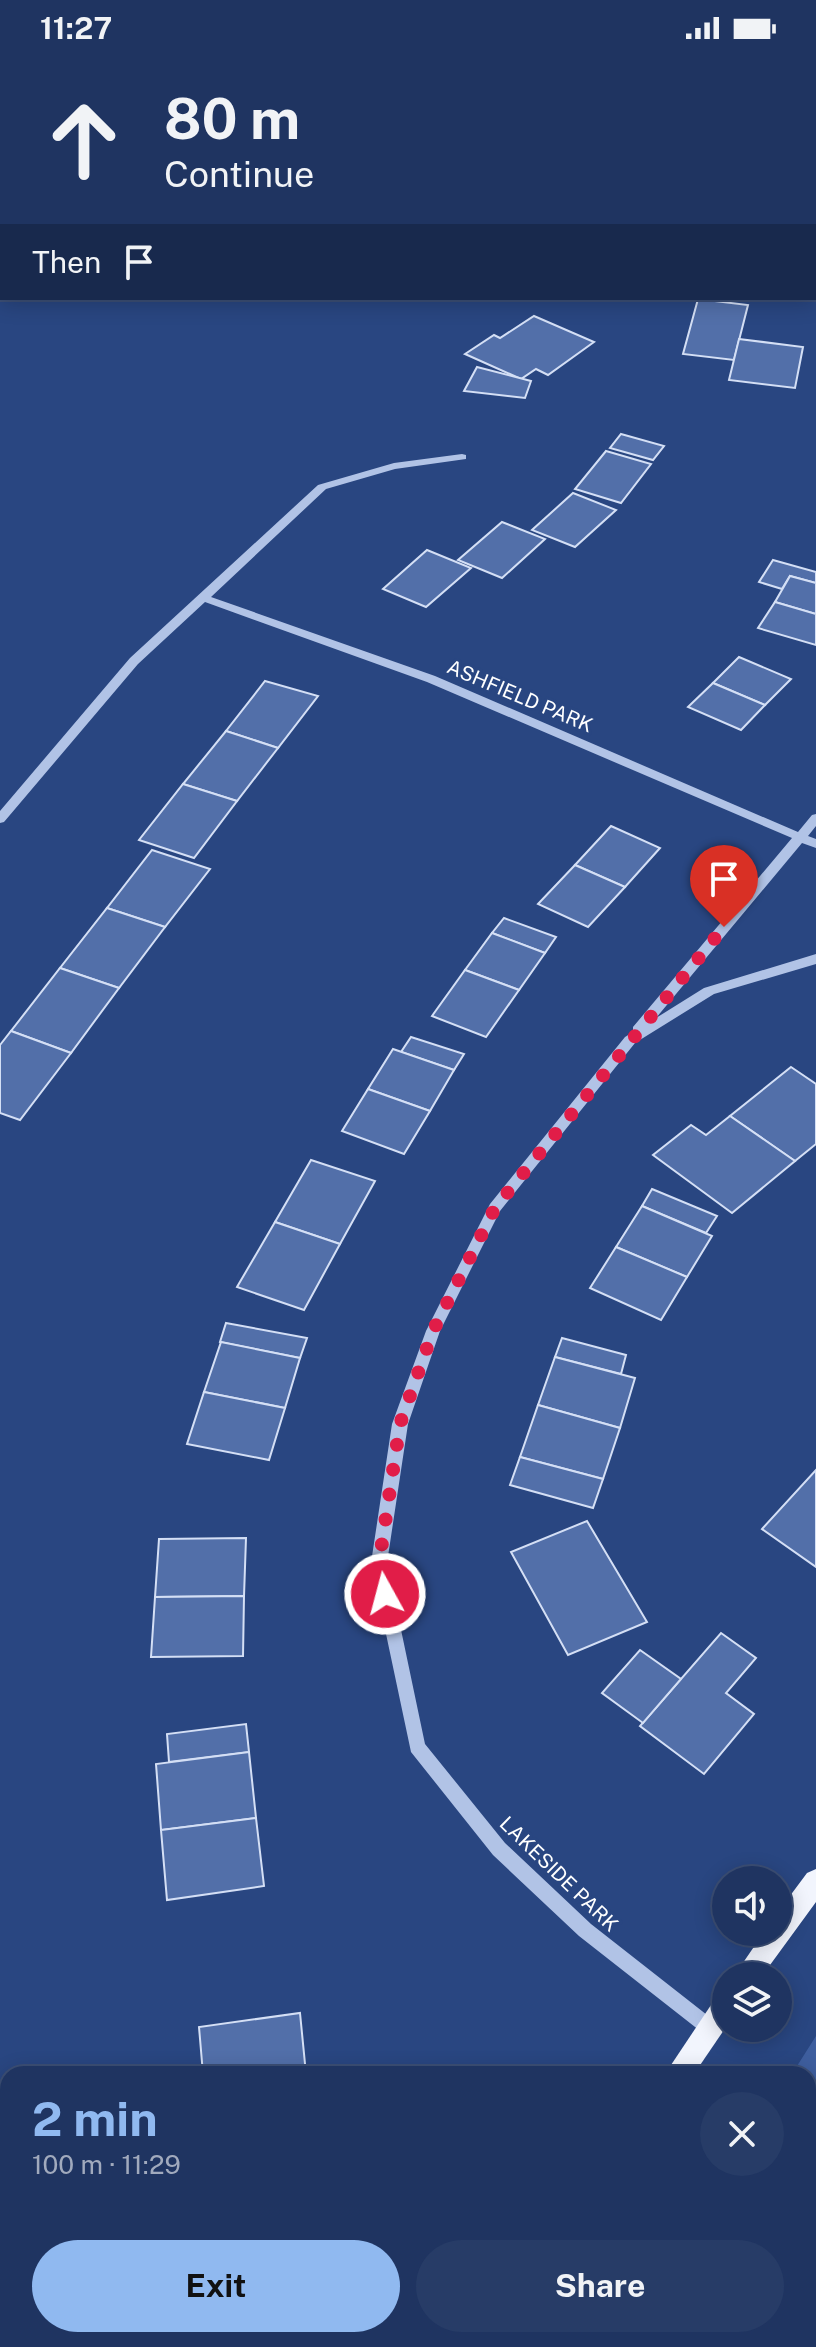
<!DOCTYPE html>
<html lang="en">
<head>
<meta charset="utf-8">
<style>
	body { margin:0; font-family:"Public Sans",sans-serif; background:#273c67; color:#f1f3f6; height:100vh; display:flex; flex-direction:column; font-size:30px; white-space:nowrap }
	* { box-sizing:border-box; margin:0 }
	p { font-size:26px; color:#a1aabd }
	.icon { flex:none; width:44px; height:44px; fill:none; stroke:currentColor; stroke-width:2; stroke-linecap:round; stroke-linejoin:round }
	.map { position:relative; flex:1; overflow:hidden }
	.drawer { position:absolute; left:0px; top:2010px; width:816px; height:282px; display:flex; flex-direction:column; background:#1f3461; border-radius:24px 24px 0 0; box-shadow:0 4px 20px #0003,0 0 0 2px #3c4f76 }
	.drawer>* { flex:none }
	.banner { position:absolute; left:0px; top:0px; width:816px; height:244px; box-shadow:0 4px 20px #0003,0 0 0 2px #3c4f76; background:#1f3461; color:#f1f3f6; overflow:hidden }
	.tools { position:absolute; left:712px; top:1810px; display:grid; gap:16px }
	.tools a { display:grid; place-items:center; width:80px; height:80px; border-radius:50%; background:#1f3461; box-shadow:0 4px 20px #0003,0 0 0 2px #3c4f76; font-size:40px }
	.pin { position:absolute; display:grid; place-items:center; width:68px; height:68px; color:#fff; margin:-82px -34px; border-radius:50% 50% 50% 0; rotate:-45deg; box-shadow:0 0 8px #0007 }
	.pin .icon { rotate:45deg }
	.me { position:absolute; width:88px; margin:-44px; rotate:353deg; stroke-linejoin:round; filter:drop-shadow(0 0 6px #0008) }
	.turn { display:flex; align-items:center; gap:28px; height:168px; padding:0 32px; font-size:36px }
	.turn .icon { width:104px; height:104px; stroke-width:2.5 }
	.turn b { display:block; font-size:56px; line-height:68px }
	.then { display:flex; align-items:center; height:76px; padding:0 32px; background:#0003; gap:16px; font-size:30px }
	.round { display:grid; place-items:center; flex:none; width:84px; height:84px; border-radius:42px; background:#273c67 }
	.head { display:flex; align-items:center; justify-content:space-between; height:136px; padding:0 32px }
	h1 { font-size:48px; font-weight:700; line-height:60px; color:#90b9f0 }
	.primary-button { display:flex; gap:16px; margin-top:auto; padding:16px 32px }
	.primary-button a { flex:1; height:92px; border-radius:48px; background:#90b9f0; color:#111; font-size:32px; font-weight:700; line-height:92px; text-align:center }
	.primary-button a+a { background:#273c67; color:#f1f3f6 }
	.status { display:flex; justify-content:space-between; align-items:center; height:56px; padding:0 40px; background:#1f3461; direction:ltr }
	.status svg { height:22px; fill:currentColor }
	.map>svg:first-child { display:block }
	.green { fill:#3e5e9e }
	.building { fill:#526fa9; stroke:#d4dff5; stroke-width:2 }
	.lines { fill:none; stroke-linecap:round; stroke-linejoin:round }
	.minor { fill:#b1c3e6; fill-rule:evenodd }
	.major { fill:#f2f5fd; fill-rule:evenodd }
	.route { stroke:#e11d48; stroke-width:14; stroke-dasharray:0 25.2 }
	.labels { text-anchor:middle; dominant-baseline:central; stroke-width:6; stroke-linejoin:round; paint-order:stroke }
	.street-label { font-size:20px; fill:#fff; stroke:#294681 }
</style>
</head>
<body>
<div class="status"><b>11:27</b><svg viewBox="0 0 49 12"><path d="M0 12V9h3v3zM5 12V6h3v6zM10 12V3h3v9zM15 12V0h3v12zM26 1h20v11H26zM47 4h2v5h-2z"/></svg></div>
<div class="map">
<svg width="816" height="2291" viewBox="0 0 816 2291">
	<rect width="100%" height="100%" fill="#294681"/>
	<path class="green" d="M816 1980V2291H622L627 2284H808V2018H792Z"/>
	<g class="building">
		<path d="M427 0H507L508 2H428Z"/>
		<path d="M532 0H604L605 2H534Z"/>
		<path d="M698 243 748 249 734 304 683 298Z"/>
		<path d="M534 260 594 286 548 319 536 313 521 323 465 298 494 279 500 282Z"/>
		<path d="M739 283 803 291 795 332 729 324Z"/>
		<path d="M477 311 531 325 525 342 464 335Z"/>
		<path d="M621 378 664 390 653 404 610 392Z"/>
		<path d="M606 395 651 408 621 447 575 433Z"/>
		<path d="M573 437 616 454 575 491 532 474Z"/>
		<path d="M502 466 545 483 502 522 458 504Z"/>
		<path d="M427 494 471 512 426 551 383 533Z"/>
		<path d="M773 504 816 516V527L790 520 782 533 759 526Z"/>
		<path d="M790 520 816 527V558L775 546Z"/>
		<path d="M775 546 816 558V589L758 572Z"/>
		<path d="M739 601 791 623 765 649 713 627Z"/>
		<path d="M265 625 318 640 278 692 226 675Z"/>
		<path d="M713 627 765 649 741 674 688 651Z"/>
		<path d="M226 675 278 692 237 745 183 728Z"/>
		<path d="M183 728 237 745 194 802 139 784Z"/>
		<path d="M611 770 660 792 625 831 575 809Z"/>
		<path d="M152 794 210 813 165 871 107 852Z"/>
		<path d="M575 809 625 831 588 871 538 848Z"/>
		<path d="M107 852 165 871 119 932 60 912Z"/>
		<path d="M504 862 556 881 545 897 492 877Z"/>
		<path d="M492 877 545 897 519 934 465 914Z"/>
		<path d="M60 912 119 932 71 997 11 975Z"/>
		<path d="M465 914 519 934 486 981 432 960Z"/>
		<path d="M11 975 71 997 20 1064 0 1057V989Z"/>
		<path d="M411 981 464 998 454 1014 401 996Z"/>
		<path d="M393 993 454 1014 430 1055 368 1033Z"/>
		<path d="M791 1011 816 1028V1088L795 1105 730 1060Z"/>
		<path d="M368 1033 430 1055 404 1098 342 1075Z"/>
		<path d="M730 1060 795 1105 732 1157 653 1099 691 1069 706 1079Z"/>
		<path d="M311 1104 375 1125 340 1188 275 1166Z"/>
		<path d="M652 1133 717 1160 706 1177 642 1150Z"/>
		<path d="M642 1150 712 1180 687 1221 616 1191Z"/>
		<path d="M275 1166 340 1188 304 1254 237 1231Z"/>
		<path d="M616 1191 687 1221 661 1264 590 1232Z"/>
		<path d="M226 1267 307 1282 300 1302 220 1286Z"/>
		<path d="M562 1282 626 1299 621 1318 555 1301Z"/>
		<path d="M221 1286 300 1302 285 1352 204 1336Z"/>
		<path d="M555 1301 635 1322 620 1372 538 1349Z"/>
		<path d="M204 1336 285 1352 269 1404 187 1388Z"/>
		<path d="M538 1349 620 1372 603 1423 520 1401Z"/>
		<path d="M520 1401 603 1423 593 1452 510 1429Z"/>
		<path d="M816 1414V1511L762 1473Z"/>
		<path d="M587 1465 647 1566 568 1599 511 1496Z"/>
		<path d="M246 1482 244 1540 155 1541 159 1483Z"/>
		<path d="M244 1540 243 1600 151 1601 155 1541Z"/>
		<path d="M721 1577 756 1602 726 1637 754 1658 704 1718 640 1670Z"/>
		<path d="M640 1594 681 1623 643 1667 602 1637Z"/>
		<path d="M246 1668 249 1696 169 1706 167 1678Z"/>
		<path d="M249 1696 256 1762 161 1774 156 1708Z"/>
		<path d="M256 1762 264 1830 167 1844 161 1774Z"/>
		<path d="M300 1957 306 2018H203L199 1971Z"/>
		<path d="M131 2284H239L247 2291H126Z"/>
	</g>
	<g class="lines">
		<path class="minor" d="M462 398 466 399V403L395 413 326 433 211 541 435 620 798 776 812 759 816 758V770L808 780 816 783V792L802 787 656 962 704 932 816 898V908L714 938 635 987 500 1155 440 1275 408 1368 387 1507 425 1688 505 1787 591 1868 716 1966 719 1972 716 1978 710 1981 704 1978 579 1880 493 1799 411 1696 371 1507 392 1368 426 1275 490 1148 625 981 633 976V971L792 782 427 626 205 546 138 608 4 766 0 767V755L130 602 318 429 394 407Z"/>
		<g class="major">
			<rect x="814" y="127" width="2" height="8"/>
			<path d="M0 228H2L0 237Z"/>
			<path d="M816 1813V1846L762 1920H734L764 1876H778V1856L807 1817Z"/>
			<path d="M726 1936V1971L694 2018H665L717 1940Z"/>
			<path d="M479 2284H509L506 2291H476Z"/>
		</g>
	</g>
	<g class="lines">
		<path class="route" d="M385 1538 379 1507 400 1368 433 1275 495 1152 724 871"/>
	</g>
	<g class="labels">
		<g class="street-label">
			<text transform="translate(520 640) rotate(23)">ASHFIELD PARK</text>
			<text transform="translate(559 1818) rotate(44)">LAKESIDE PARK</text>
		</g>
	</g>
</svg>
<div class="tools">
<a><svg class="icon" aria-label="sound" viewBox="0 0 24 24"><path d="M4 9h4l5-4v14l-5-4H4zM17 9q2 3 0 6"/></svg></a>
<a><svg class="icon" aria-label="layers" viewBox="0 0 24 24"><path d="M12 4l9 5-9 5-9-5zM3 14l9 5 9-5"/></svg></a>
</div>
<div class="pin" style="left:724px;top:871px;background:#d93025"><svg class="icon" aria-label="arrive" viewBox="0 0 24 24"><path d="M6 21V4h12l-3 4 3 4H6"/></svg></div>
<svg class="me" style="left:385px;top:1538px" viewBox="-20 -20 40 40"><circle r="17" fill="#e11d48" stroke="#fff" stroke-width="3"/><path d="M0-11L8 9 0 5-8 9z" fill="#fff"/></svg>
<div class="banner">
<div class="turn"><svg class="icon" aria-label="ahead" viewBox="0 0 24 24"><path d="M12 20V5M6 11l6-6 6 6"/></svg><div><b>80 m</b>Continue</div></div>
<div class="then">Then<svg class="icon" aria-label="arrive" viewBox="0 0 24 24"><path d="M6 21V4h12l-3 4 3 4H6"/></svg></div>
</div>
<section class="drawer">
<div class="head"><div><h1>2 min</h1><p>100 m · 11:29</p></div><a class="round"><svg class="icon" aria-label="close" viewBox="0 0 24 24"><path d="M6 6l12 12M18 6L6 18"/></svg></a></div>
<div class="primary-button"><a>Exit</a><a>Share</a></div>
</section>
</div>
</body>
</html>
